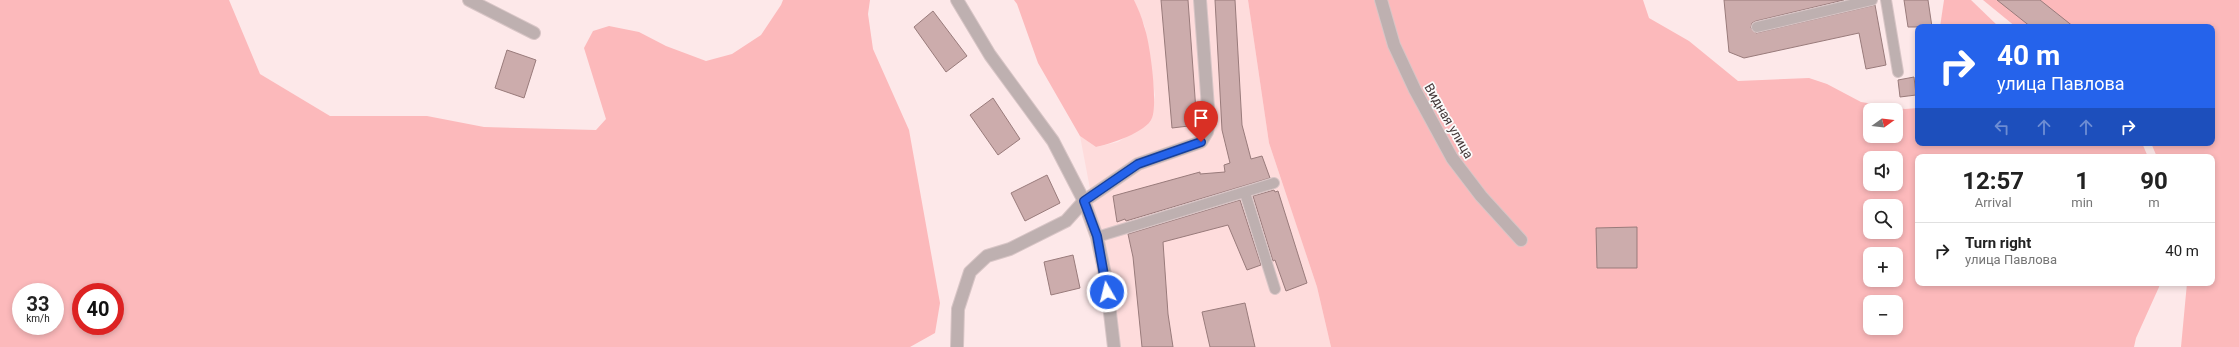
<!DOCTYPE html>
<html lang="en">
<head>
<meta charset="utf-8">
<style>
	body { margin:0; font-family:Roboto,sans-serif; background:#f2f2f2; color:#222; height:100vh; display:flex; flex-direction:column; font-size:15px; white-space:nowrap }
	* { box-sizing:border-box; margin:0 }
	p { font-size:13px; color:#767676 }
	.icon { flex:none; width:22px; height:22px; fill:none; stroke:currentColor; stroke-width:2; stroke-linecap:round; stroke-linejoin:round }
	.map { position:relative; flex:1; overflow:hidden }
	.panel { position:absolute; left:1915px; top:154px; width:300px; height:132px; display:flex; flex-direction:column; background:#fff; border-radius:8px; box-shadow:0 2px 6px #0003 }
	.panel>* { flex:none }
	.top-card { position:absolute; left:1915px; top:24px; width:300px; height:122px; border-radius:8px; box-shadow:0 2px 6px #0003; background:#2563eb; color:#fff; overflow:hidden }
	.needle { width:26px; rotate:75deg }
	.fabs { position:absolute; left:1863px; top:103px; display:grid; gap:8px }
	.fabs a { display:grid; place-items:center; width:40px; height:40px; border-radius:8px; background:#fff; box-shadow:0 2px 6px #0003; font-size:20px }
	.speed { position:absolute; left:12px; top:283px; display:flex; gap:8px; font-size:20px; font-weight:700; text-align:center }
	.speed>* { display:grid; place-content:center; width:52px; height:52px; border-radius:50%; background:#fff; box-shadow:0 2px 6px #0003; line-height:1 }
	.speed small { font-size:10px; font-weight:400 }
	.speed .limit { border:6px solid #d22; background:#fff; color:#111 }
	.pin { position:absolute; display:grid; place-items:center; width:34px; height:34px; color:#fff; margin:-41px -17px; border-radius:50% 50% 50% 0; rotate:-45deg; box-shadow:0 0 4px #0007 }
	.pin .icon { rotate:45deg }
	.me { position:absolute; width:44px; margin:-22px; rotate:352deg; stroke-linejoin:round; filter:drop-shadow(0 0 3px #0008) }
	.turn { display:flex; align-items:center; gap:14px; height:84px; padding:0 16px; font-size:18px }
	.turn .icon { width:52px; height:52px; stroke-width:2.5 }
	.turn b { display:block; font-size:28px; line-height:34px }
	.lanes { display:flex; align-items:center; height:38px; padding:0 16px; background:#0003; justify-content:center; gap:20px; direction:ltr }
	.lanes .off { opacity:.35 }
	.eta { display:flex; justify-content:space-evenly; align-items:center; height:68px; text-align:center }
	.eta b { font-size:24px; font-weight:700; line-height:28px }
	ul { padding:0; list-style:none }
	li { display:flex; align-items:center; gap:12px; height:56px; padding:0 16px; border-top:1px solid #e0e0e0 }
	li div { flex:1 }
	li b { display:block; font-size:15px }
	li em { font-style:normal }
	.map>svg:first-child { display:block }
	.built { fill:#fedcdc }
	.green { fill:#fcb9bb; fill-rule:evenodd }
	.building { fill:#ccacac; stroke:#997b7b }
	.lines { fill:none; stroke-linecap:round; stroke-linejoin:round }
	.service-casing { stroke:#d8c5c6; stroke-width:12 }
	.minor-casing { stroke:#d8c5c6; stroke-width:14 }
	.tertiary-casing { stroke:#d8c5c6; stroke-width:14 }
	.service { stroke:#beb0b0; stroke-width:10 }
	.minor { stroke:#beb0b0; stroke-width:12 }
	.tertiary { stroke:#beb0b0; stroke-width:12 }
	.route-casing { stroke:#184099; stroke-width:10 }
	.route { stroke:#2563eb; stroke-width:7 }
	.labels { text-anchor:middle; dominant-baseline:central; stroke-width:3.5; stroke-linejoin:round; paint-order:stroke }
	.street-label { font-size:13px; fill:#453839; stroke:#fbfbfb }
</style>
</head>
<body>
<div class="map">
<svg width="2239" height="347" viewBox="0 0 2239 347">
	<rect width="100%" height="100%" fill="#fde8e9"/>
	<path class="built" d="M1134 0H1248L1269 143 1317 287 1331 347H1120L1080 136 1096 147 1118 142 1145 125 1152 118 1155 95 1145 27Z"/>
	<g class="green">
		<path d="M0 0H229L260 74 330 116H427L484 127 596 130 606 119 584 48 593 31 609 26 639 32 666 46 706 61 732 54 761 35 781 5 783 0H870L868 14 873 49 909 130 940 303 935 333 910 347H0ZM21 292H55V326H21ZM81 292H115V326H81Z"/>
		<path d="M1014 0H1134C1138 9 1142 17 1144 26 1150 42 1158 102 1152 118 1147 132 1110 144 1096 147L1080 136 1038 63 1017 4Z"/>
		<path d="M1248 0H1643L1649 18 1689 41 1738 81 1809 78 1827 84 1861 102 1905 109 1918 108V143H2142L2148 157H1918V283H2160L2159 287 2136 338 2134 347H1331L1317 287 1269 143ZM1870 110H1896V136H1870ZM1870 158H1896V184H1870ZM1870 206H1896V232H1870ZM1870 254H1896V280H1870ZM1870 302H1896V328H1870Z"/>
		<path d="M1944 0H1971L1999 27H1940Z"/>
		<path d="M1983 0H2239V347H2181L2187 283H2212V157H2157L2151 143H2212V27H2016Z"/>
	</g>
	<g class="building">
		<path d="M1161 0H1188L1197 125 1172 128Z"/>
		<path d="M1215 0H1235L1242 125 1251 159 1262 156 1270 178 1126 221 1125 219 1117 222 1113 196 1200 172V174L1225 172 1224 165 1230 163 1222 130Z"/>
		<path d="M1724 0H1844L1756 21 1752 23 1751 28 1756 33 1875 5 1886 65 1866 69 1859 33 1744 58 1729 52Z"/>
		<path d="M1904 0H1928L1932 27H1908Z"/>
		<path d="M1997 0H2040L2074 27H2031Z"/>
		<path d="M933 11 967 56 946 72 914 27Z"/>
		<path d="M507 50 536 60 524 98 495 88Z"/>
		<path d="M1914 77 1916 95 1900 97 1898 80Z"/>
		<path d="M993 98 1020 139 998 155 970 115Z"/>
		<path d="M1047 175 1060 203 1025 221 1011 193Z"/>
		<path d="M1274 190 1275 192 1278 191 1307 283 1286 291 1275 260 1273 261 1253 196Z"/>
		<path d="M1240 200 1261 265 1247 270 1228 225 1163 242 1168 314 1173 347H1142L1133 257 1128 234Z"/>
		<path d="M1637 227V268H1597L1596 228Z"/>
		<path d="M1073 255 1080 288 1051 295 1044 262Z"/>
		<path d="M1245 303 1255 347H1210L1202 312Z"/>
	</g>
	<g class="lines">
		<g class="service-casing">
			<g id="service">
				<path d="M1886 0 1898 72"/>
				<path d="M1757 27 1872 0"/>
				<path d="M1245 193 1275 289"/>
				<path d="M1097 237 1274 183"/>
			</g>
		</g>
		<g class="minor-casing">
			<g id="minor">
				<path d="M469 0 534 33"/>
				<path d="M957 0 990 55 1053 141 1084 201"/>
				<path d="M1381 0 1394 45 1415 90 1452 158 1481 196 1521 240"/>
				<path d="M957 347 958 309 970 272 987 256 1010 249 1066 221 1084 201 1138 164 1201 142 1207 132 1209 121 1200 0"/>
			</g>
		</g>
		<g class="tertiary-casing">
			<path id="tertiary" d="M1084 201 1097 237 1106 279 1114 347"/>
		</g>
		<use href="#service" class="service"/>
		<use href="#minor" class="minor"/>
		<use href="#tertiary" class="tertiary"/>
	</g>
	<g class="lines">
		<g class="route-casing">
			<path id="route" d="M1107 292 1097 236 1084 201 1138 164 1201 142"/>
		</g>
		<use href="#route" class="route"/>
	</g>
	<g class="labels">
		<g class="street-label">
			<text transform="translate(1449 121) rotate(60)">Видная улица</text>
		</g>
	</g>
</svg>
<div class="fabs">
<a><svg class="needle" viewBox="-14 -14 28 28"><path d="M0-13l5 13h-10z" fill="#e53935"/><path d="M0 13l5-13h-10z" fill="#767676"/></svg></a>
<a><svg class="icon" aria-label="sound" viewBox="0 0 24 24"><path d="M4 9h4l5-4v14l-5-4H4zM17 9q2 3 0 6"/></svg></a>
<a><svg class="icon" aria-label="search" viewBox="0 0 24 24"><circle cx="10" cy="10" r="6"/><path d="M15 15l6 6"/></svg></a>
<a>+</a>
<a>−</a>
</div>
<div class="speed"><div>33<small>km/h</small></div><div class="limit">40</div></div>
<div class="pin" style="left:1201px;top:142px;background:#d93025"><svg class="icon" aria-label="arrive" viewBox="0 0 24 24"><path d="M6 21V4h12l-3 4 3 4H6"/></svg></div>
<svg class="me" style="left:1107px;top:292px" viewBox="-20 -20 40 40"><circle r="17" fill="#2563eb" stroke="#fff" stroke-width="3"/><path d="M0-11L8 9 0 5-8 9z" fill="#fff"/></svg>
<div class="top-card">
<div class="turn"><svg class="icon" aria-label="right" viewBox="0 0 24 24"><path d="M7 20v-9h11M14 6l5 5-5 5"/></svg><div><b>40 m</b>улица Павлова</div></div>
<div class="lanes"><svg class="icon off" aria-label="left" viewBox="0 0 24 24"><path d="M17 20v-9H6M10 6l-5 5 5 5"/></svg><svg class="icon off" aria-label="ahead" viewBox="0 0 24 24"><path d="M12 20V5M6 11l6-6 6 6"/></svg><svg class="icon off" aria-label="ahead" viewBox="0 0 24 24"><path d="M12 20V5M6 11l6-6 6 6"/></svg><svg class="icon" aria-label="right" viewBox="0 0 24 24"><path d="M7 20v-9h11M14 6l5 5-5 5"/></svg></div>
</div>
<section class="panel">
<div class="eta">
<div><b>12:57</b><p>Arrival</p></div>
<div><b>1</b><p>min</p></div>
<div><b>90</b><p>m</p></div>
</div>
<ul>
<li><svg class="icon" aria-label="right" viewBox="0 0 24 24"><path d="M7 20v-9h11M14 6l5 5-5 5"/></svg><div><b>Turn right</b><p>улица Павлова</p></div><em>40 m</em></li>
</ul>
</section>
</div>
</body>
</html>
